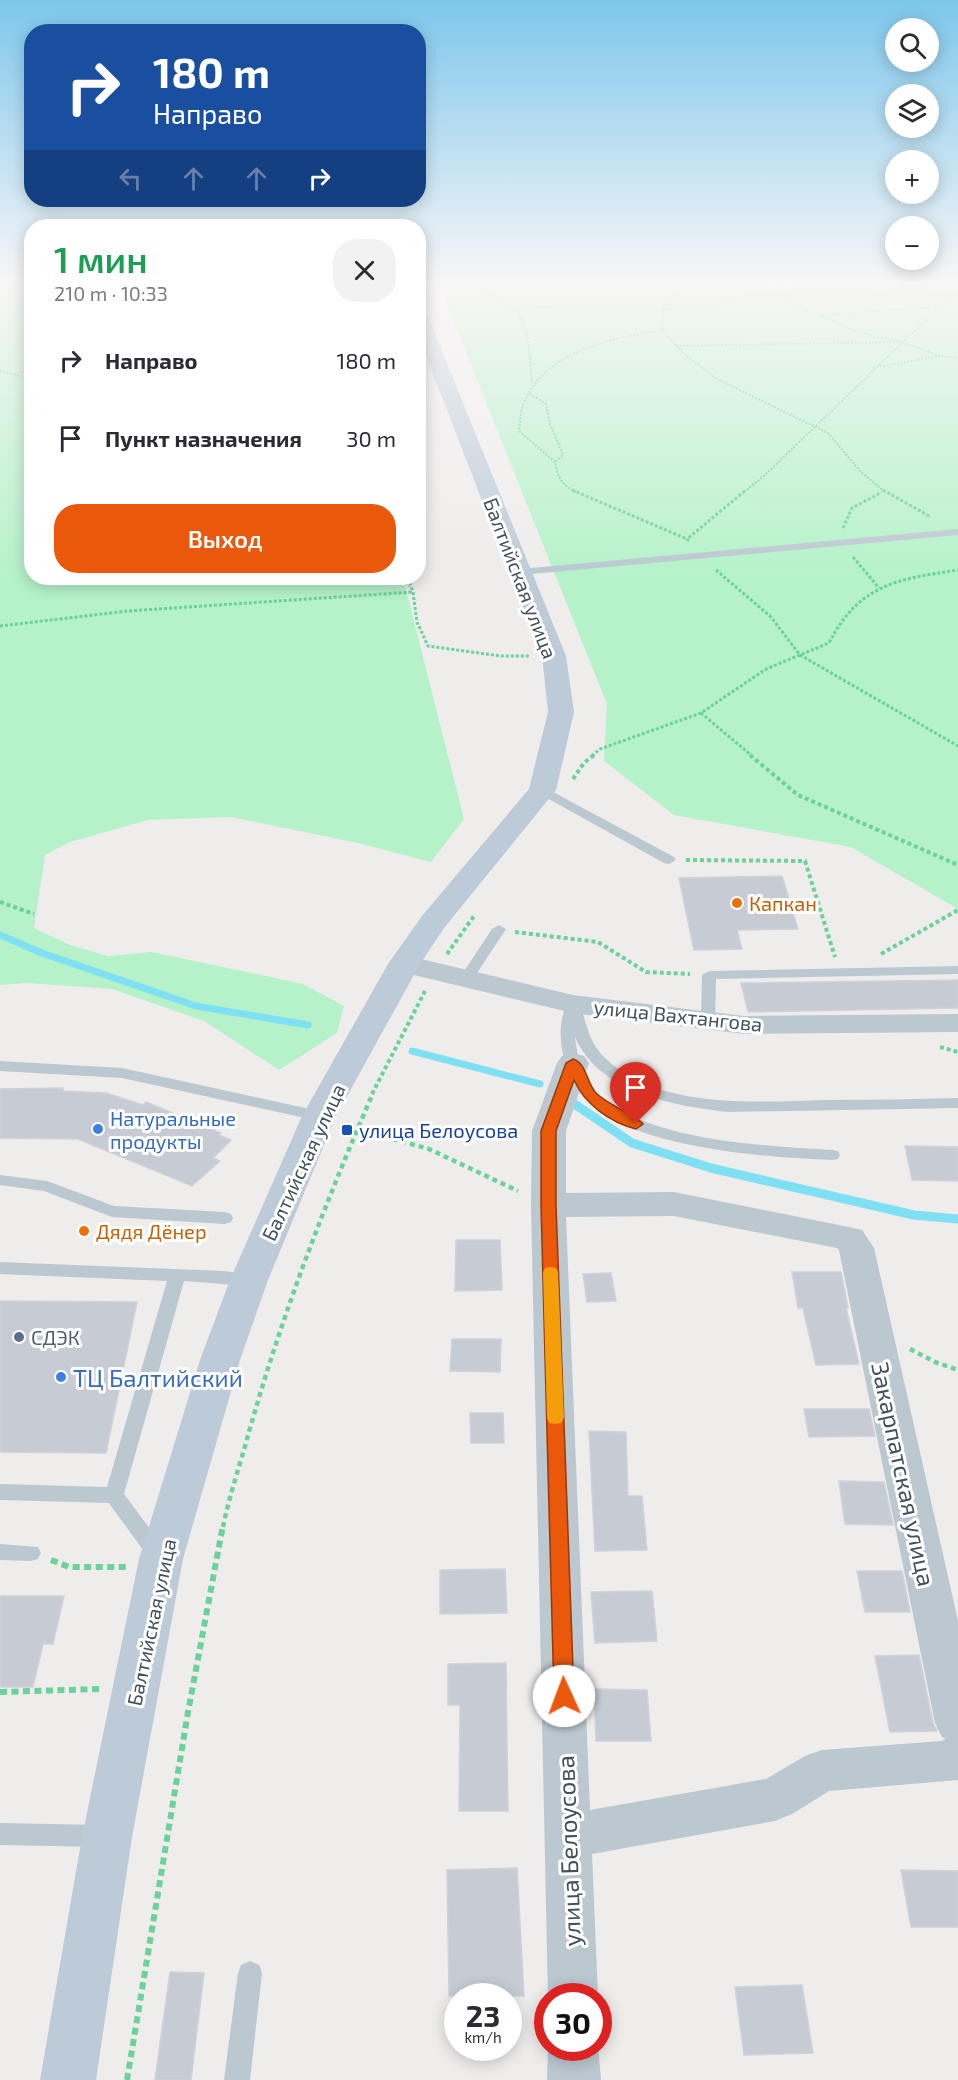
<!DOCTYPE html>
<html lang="ru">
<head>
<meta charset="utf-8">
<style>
	body { margin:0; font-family:"Exo 2",sans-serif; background:#f2f2f3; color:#2b2b33; height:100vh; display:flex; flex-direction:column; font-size:22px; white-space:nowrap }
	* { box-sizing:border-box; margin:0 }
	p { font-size:20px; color:#7c7c81 }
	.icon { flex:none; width:33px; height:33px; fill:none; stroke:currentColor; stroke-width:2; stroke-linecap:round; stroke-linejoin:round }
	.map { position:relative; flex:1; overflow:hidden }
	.drawer { position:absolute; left:24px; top:219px; width:402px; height:366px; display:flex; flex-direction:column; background:#fff; border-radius:24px; box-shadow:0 3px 15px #0003 }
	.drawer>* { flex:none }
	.banner { position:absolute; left:24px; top:24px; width:402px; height:183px; border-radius:24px; box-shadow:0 3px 15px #0003; background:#1a4fa0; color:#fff; overflow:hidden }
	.controls { position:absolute; left:885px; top:18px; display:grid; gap:12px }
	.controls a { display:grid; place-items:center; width:54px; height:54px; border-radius:50%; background:#fff; box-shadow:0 3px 15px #0003; font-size:30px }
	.speed { position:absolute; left:444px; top:1983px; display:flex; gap:12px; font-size:30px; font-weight:700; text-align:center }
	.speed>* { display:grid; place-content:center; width:78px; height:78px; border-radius:50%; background:#fff; box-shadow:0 3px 15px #0003; line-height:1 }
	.speed small { font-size:15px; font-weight:400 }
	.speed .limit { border:9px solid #d22; background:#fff; color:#111 }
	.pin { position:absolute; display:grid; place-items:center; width:51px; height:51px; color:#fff; margin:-62px -26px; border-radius:50% 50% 50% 0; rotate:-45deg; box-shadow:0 0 6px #0007 }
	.pin .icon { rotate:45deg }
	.me { position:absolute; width:66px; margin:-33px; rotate:358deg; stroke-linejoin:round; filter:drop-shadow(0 0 4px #0008) }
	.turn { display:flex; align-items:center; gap:21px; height:126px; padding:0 30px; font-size:27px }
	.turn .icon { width:78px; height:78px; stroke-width:2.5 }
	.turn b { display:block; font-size:42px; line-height:51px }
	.lanes { display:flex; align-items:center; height:57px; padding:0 30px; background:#0003; justify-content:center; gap:30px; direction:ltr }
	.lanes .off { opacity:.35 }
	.round { display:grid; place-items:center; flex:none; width:63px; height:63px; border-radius:24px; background:#f2f2f3 }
	.head { display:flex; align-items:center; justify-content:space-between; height:102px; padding:0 30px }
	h1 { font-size:36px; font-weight:600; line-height:45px; color:#1e9e55 }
	.primary-button { display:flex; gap:12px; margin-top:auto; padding:12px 30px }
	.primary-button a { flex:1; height:69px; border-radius:24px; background:#ea580c; color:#fff; font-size:24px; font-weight:600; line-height:69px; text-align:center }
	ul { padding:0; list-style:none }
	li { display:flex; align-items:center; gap:18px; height:78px; padding:0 30px }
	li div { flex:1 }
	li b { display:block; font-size:22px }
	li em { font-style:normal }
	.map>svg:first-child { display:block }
	.green { fill:#b5f2c9 }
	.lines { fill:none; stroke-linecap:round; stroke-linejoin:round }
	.stream-far1 { stroke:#7ee0f2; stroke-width:7 }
	.stream { stroke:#7ee0f2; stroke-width:9 }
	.building { fill:#c7cbd3; stroke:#cfd2d9; stroke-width:1.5 }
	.path-far4 { stroke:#6bd29a; stroke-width:2; stroke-dasharray:2 1.5; stroke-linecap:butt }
	.path-far3 { stroke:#6bd29a; stroke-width:3; stroke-dasharray:3 2; stroke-linecap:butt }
	.path-far2 { stroke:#6bd29a; stroke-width:4; stroke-dasharray:4 3; stroke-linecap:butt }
	.path-far1 { stroke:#6bd29a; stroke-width:4.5; stroke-dasharray:5 4; stroke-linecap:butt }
	.path { stroke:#6bd29a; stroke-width:6; stroke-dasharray:7 4.5; stroke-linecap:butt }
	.service { fill:#bbc8d0; fill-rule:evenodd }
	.minor { fill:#bbc8d0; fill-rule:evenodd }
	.secondary { fill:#bccbd7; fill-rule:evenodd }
	.route { fill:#ea580c; stroke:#983908; stroke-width:1.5 }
	.slow { fill:#f59e0b }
	.food-dot { fill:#e8710a; stroke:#fff; stroke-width:2 }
	.shop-dot { fill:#3f7fe0; stroke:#fff; stroke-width:2 }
	.transit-dot { fill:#1a4fb4; stroke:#fff; stroke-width:2 }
	.service-dot { fill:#5c6f8a; stroke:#fff; stroke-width:2 }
	.labels { text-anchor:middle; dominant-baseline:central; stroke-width:6; stroke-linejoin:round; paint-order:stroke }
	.street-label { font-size:20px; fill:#43515b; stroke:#fff }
	.food-label { font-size:20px; fill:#c56008; stroke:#fff; text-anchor:start }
	.shop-label { font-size:20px; fill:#366cbe; stroke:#fff; text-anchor:start }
	.transit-label { font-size:20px; fill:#164399; stroke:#fff; text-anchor:start }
	.service-label { font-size:20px; fill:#4e5e75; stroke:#fff; text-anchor:start }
	.near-shop-label { font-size:24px; fill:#366cbe; stroke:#fff; text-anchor:start }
	.near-street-label { font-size:24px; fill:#43515b; stroke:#fff }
</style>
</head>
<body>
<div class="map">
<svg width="958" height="2080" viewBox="0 0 958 2080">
	<rect width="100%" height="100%" fill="#efecec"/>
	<g class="green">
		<path d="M0 285H31L32 578H403L464 819 431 862 358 843 231 817 148 820 70 842 45 855 34 928 70 945 108 956 152 952 303 984 344 1006 337 1033 279 1070 204 1021 112 989 27 983 0 985Z"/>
		<path d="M439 285H958V909L851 847 674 815 604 761 607 704Z"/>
	</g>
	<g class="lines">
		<g class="stream-far1">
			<path d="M0 935 42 953 196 1006 308 1025"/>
			<path d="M412 1051 540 1084"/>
		</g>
		<path class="stream" d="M573 1103 632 1143 711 1168 914 1215 958 1219"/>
	</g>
	<g class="building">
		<path d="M782 876 798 929 737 930 742 949 694 950 679 878Z"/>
		<path d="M958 980V1008L852 1010 748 1012 741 983Z"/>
		<path d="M63 1088V1091L106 1093 143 1105 146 1102 221 1133 219 1135 231 1140 213 1158 220 1161 192 1186 78 1139 0 1138V1089Z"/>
		<path d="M905 1146 958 1147V1181L912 1180Z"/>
		<path d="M456 1240H500L502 1290 455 1291Z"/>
		<path d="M792 1272H841L848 1308H846L859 1364 816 1365 803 1308H798Z"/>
		<path d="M611 1273 616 1301 587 1302 583 1274Z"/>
		<path d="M0 1301 137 1302 106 1453 0 1452Z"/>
		<path d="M452 1339H501L500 1372 450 1371Z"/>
		<path d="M804 1409H869L875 1436 809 1437Z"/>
		<path d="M470 1413H503L504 1443H471Z"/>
		<path d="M589 1431 626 1432 628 1496H642L647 1550 595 1551Z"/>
		<path d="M839 1481 884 1482 893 1525 845 1524Z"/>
		<path d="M505 1569 507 1613 440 1614V1570Z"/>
		<path d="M857 1571H902L910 1612H865Z"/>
		<path d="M652 1591 657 1641 595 1643 591 1592Z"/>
		<path d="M0 1596H64L53 1644H43L33 1687H0Z"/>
		<path d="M919 1655 933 1723 937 1731 890 1732 875 1656Z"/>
		<path d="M506 1663 508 1811H459L460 1705H448V1664Z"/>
		<path d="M594 1689 647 1690 651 1741H596Z"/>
		<path d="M517 1868 524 1996H449L447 1870Z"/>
		<path d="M901 1870 958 1871V1927H911Z"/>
		<path d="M170 1972 204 1973 191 2080H155Z"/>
		<path d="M802 1985 813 2053 744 2055 735 1987Z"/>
	</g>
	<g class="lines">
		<g class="path-far4">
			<path d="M481 285 482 288 516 308 623 304 663 309 697 308 746 296 825 290 879 293 916 291 958 296"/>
			<path d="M681 285 675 298 663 309 662 330 683 353 715 378 828 433 861 472 885 492"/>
			<path d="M718 285 754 290 803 285"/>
			<path d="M774 295 820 315 936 307"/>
			<path d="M516 308 528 337 532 383"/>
			<path d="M822 316 857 332 900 342 941 356 958 358"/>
			<path d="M676 346 900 342"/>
			<path d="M873 368 940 356"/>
			<path d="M0 371 32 379"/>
			<path d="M530 394 546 404 550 424 563 455 555 462"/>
			<path d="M576 492C562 486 557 476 555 462L519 431C520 422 520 412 524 403 546 350 611 339 662 330"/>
			<path d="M744 492 765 475 958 289"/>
		</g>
		<g class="path-far3">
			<path d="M572 490 687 539"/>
			<path d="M883 490 931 517"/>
			<path d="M843 528 852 508 882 492"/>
			<path d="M689 541 687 539 746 490"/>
			<path d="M853 557 879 588"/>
			<path d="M716 570 771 617 800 655 958 746"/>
			<path d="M403 578 409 587"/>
			<path d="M408 578 413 592 417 622 428 646 501 656H529"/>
			<path d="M0 626 128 611 413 592"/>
			<path d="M701 713 752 756"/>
			<path d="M592 756 600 749 701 713 766 669 829 643C859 584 898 579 958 570"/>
		</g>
		<g class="path-far2">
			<path d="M750 755 798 795 958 865"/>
			<path d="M573 779 584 763 594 755"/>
			<path d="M686 860 805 861 835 957"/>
			<path d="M0 902 34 914"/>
			<path d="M515 932 598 942 646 972 690 974"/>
			<path d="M447 954 474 916"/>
			<path d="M881 954 958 910"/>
			<path d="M940 1047 958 1052"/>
			<path d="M372 1094 425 991"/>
		</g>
		<g class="path-far1">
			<path d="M358 1129 429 1149 518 1191"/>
			<path d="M910 1349 935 1362 958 1370"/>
			<path d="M223 1527C229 1497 239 1468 247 1439 280 1320 324 1206 373 1093"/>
		</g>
		<g class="path">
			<path d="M51 1560 69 1567H126"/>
			<path d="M0 1692 100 1689"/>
			<path d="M127 2080 188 1712 223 1525"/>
		</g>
		<g class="service">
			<path d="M958 529V535L520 575 515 572 520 569Z"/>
			<path d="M542 786 674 857 676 860 669 864 664 863 538 793 536 790Z"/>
			<path d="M499 925 506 929 473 979 471 982H461L459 979 492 929Z"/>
			<path d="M958 966V974L716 979 715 1020 708 1024 701 1020 702 975 709 971Z"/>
			<path d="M573 1000 580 1004C586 1023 589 1042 604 1057 656 1110 758 1102 826 1100 870 1100 914 1099 958 1098V1108L728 1112C675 1106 599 1093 575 1037 577 1054 582 1079 595 1092 645 1141 765 1146 832 1150L838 1151 840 1155 838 1159 832 1160C765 1157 632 1149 584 1098 574 1089 569 1074 565 1062 559 1041 559 1025 566 1004Z"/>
			<path d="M0 1061 122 1068 319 1111 327 1116 319 1121 122 1078 0 1071Z"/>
			<path d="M0 1175 47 1181 114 1206 225 1212 231 1214 233 1218 231 1222 225 1224 112 1217 44 1191 0 1185Z"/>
			<path d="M0 1262 224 1271 255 1276 258 1280 255 1284 249 1286 184 1281 124 1494 165 1549 168 1555 165 1561 158 1563 151 1561 109 1503 0 1500V1484L107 1487 167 1281 0 1274Z"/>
			<path d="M0 1544 38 1547 41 1553 38 1559 31 1561 0 1560Z"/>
			<path d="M0 1823 101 1825 109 1828 113 1836 109 1844 101 1847 0 1845Z"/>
			<path d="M250 1961 259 1965 262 1973 250 2080H224L238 1973 241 1965Z"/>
		</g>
		<g class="minor">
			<path d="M404 955 573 995 744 1016 958 1014V1032L744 1034 573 1013 393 970 389 964 393 958Z"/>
			<path d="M573 1053 584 1056 589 1063 566 1131V1193L674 1192 849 1227 862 1230 874 1248 958 1621V1780L829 1791 792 1814 775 1821 592 1854 598 1996H548V1999L531 1205 532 1131 557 1063 562 1056ZM674 1216 837 1248 839 1250 935 1723 942 1737 946 1739 941 1741 822 1750 805 1756 766 1779 590 1810 566 1217Z"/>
			<path d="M548 2046H598L601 2080H547Z"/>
		</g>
		<path class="secondary" d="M418 307 426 312 566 656 574 712 556 790 444 928 420 964 336 1116 268 1280 240 1360 183 1559 132 1837 96 2080H40L82 1837 139 1559 200 1360 230 1280 302 1116 388 964 422 916 529 789 548 712 542 656 418 335Z"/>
	</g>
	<linearGradient id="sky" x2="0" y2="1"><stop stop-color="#7dc6ec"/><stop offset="0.49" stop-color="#f8f6f6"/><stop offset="1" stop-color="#f8f6f6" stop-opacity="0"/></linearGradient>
	<rect width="958" height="576" fill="url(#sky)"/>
	<path class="route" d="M573 1059C586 1062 587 1084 596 1093 609 1106 635 1114 643 1124L636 1129C609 1122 585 1104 574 1080L556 1131V1205L574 1696 571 1702 564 1705 557 1702 554 1696 541 1205V1131L566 1063Z"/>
	<path class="slow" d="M550 1267 556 1268 558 1272 564 1418 561 1423 555 1424 549 1423 547 1418 543 1272 545 1268Z"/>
	<g class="food-dot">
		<circle cx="737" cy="903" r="6"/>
		<circle cx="84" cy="1231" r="6"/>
	</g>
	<g class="shop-dot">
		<circle cx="98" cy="1129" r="6"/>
		<circle cx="61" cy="1377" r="6"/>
	</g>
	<rect class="transit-dot" x="341" y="1124" width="12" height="12" rx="3"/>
	<circle class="service-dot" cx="19" cy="1337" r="6"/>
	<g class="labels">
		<g class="street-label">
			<text transform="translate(521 578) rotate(69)">Балтийская улица</text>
			<text transform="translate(678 1015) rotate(6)">улица Вахтангова</text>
			<text transform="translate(303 1162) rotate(-65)">Балтийская улица</text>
			<text transform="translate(151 1622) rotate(-78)">Балтийская улица</text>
		</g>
		<g class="food-label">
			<text x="749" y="903">Капкан</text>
			<text x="96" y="1231">Дядя Дёнер</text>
		</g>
		<g class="shop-label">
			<text x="110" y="1118">Натуральные<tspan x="110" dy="23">продукты</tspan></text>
		</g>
		<g class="transit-label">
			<text x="359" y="1130">улица Белоусова</text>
		</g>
		<g class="service-label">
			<text x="31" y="1337">СДЭК</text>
		</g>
		<g class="near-shop-label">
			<text x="73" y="1377">ТЦ Балтийский</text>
		</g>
		<g class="near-street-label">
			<text transform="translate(904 1474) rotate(78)">Закарпатская улица</text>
			<text transform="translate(568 1851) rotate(-92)">улица Белоусова</text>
		</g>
	</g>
</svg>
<div class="controls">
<a><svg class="icon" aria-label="search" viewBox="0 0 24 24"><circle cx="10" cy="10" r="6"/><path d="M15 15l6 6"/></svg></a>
<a><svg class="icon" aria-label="layers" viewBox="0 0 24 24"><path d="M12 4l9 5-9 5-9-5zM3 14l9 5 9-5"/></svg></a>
<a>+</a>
<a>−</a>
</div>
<div class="speed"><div>23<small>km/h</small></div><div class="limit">30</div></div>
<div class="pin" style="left:636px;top:1124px;background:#d93025"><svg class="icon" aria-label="arrive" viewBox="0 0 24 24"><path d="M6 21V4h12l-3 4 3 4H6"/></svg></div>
<svg class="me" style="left:564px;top:1696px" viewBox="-20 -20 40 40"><circle r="19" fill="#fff"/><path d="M0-13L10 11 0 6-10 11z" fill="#ea580c"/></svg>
<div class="banner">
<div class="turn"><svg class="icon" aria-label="right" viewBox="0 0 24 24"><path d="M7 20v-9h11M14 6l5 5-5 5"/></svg><div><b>180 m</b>Направо</div></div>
<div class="lanes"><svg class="icon off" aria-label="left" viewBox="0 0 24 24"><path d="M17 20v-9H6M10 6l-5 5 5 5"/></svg><svg class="icon off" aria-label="ahead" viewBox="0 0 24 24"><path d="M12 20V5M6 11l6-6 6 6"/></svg><svg class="icon off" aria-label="ahead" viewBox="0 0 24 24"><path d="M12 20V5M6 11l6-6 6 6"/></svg><svg class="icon" aria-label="right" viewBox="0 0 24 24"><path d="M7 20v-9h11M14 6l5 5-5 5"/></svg></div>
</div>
<section class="drawer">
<div class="head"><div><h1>1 мин</h1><p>210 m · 10:33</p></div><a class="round"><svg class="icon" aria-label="close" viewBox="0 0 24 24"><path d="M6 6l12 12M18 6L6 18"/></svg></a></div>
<ul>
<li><svg class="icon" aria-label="right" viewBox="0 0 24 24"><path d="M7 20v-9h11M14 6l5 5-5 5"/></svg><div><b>Направо</b></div><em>180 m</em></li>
<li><svg class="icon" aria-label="arrive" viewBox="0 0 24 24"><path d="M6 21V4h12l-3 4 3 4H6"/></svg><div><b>Пункт назначения</b></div><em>30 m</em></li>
</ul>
<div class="primary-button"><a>Выход</a></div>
</section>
</div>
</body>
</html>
